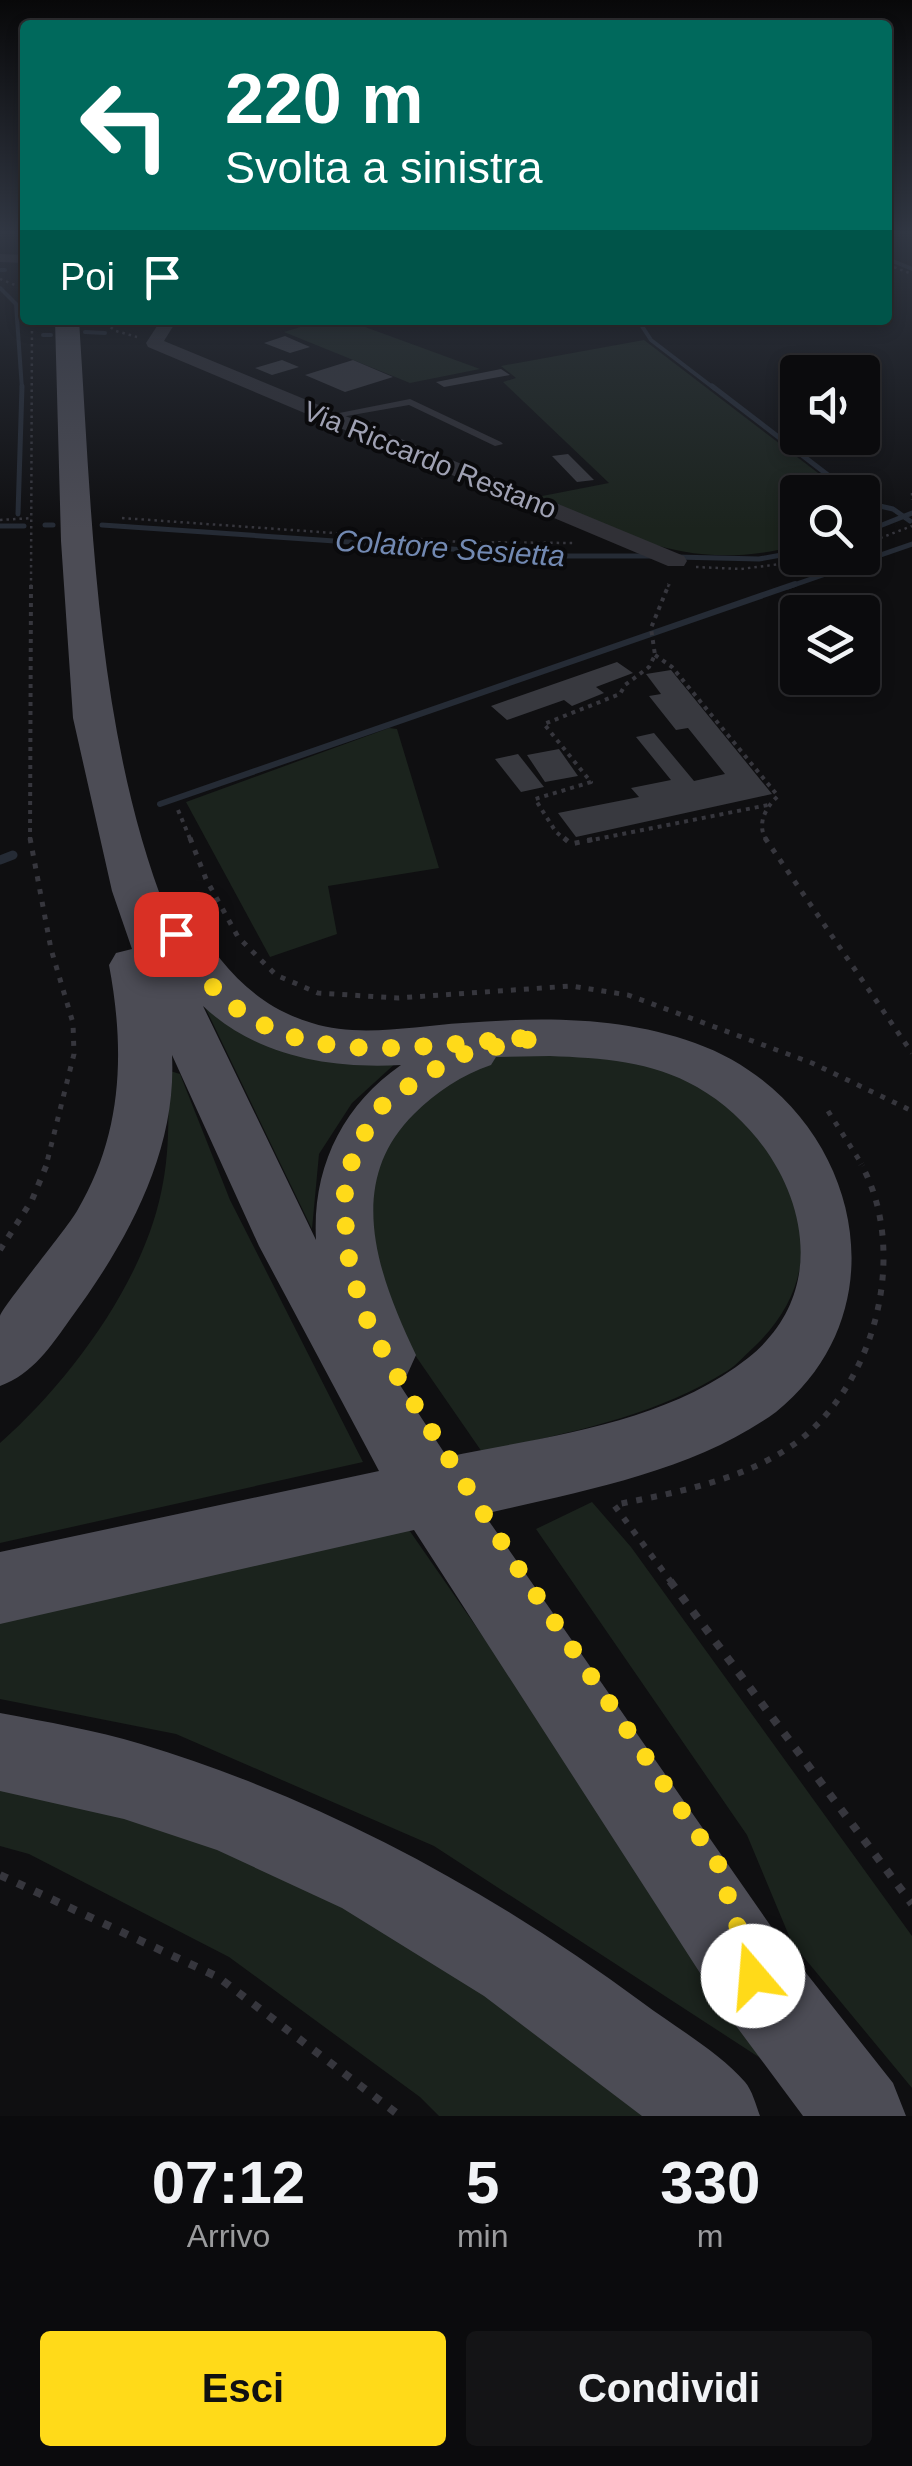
<!DOCTYPE html>
<html lang="it">
<head>
<meta charset="utf-8">
<style>
	body { margin:0; font-family:Arial,sans-serif; background:#141416; color:#f1f3f6; height:100vh; display:flex; flex-direction:column; font-size:38px; white-space:nowrap }
	* { box-sizing:border-box; margin:0 }
	p { font-size:32px; color:#9a9b9d }
	.icon { flex:none; width:55px; height:55px; fill:none; stroke:currentColor; stroke-width:2; stroke-linecap:round; stroke-linejoin:round }
	.map { position:relative; height:2116px; overflow:hidden }
	.details { display:flex; flex-direction:column; background:#0b0b0d; flex:1 }
	.details>* { flex:none }
	.top-card { position:absolute; left:20px; top:20px; width:872px; height:305px; border-radius:10px; box-shadow:0 5px 15px #0003,0 0 0 2px #2b2b2e; background:#00695c; color:#fff; overflow:hidden }
	.tools { position:absolute; left:780px; top:355px; display:grid; gap:20px }
	.tools a { display:grid; place-items:center; width:100px; height:100px; border-radius:10px; background:#0b0b0d; box-shadow:0 5px 15px #0003,0 0 0 2px #2b2b2e; font-size:50px }
	.pin { position:absolute; display:grid; place-items:center; width:85px; height:85px; color:#fff; margin:-42px; border-radius:20px; box-shadow:0 5px 15px #0006 }
	.me { position:absolute; width:110px; margin:-55px; rotate:342deg; stroke-linejoin:round; filter:drop-shadow(0 0 8px #0008) }
	.turn { display:flex; align-items:center; gap:35px; height:210px; padding:0 40px; font-size:45px }
	.turn .icon { width:130px; height:130px; stroke-width:2.5 }
	.turn b { display:block; font-size:70px; line-height:85px }
	.then { display:flex; align-items:center; height:95px; padding:0 40px; background:#0003; gap:20px; font-size:38px }
	.eta { display:flex; justify-content:space-evenly; align-items:center; height:170px; text-align:center }
	.eta b { font-size:60px; font-weight:800; line-height:70px }
	.action { display:flex; gap:20px; margin-top:auto; padding:20px 40px }
	.action a { flex:1; height:115px; border-radius:10px; background:#ffda19; color:#111; font-size:40px; font-weight:800; line-height:115px; text-align:center }
	.action a+a { background:#141416; color:#f1f3f6 }
	.map>svg:first-child { display:block }
	.green { fill:#1b231d }
	.lines { fill:none; stroke-linecap:round; stroke-linejoin:round }
	.stream-far3 { stroke:#252b35; stroke-width:4 }
	.stream-far2 { stroke:#252b35; stroke-width:5 }
	.stream-far1 { stroke:#252b35; stroke-width:6 }
	.stream { stroke:#252b35; stroke-width:9 }
	.building { fill:#38393f }
	.path-far4 { stroke:#36363d; stroke-width:2.5; stroke-dasharray:2.5 4; stroke-linecap:butt }
	.path-far3 { stroke:#36363d; stroke-width:4; stroke-dasharray:4 5; stroke-linecap:butt }
	.path-far2 { stroke:#36363d; stroke-width:5; stroke-dasharray:5 8; stroke-linecap:butt }
	.path-far1 { stroke:#36363d; stroke-width:6; stroke-dasharray:6 9; stroke-linecap:butt }
	.path { stroke:#36363d; stroke-width:8; stroke-dasharray:8 11; stroke-linecap:butt }
	.lane { fill:#303036; fill-rule:evenodd }
	.street { fill:#303036; fill-rule:evenodd }
	.primary { fill:#4c4c55; fill-rule:evenodd }
	.route { stroke:#ffda19; stroke-width:18; stroke-dasharray:0 32.4 }
	.labels { text-anchor:middle; dominant-baseline:central; stroke-width:8; stroke-linejoin:round; paint-order:stroke }
	.far-street-label { font-size:28px; fill:#9fa1b3; stroke:#0a0a0c }
	.far-water-label { font-size:30px; font-style:italic; fill:#7289b2; stroke:#0a0a0c }
</style>
</head>
<body>
<div class="map">
<svg width="912" height="2116" viewBox="0 0 912 2116">
	<rect width="100%" height="100%" fill="#0f0f11"/>
	<g class="green">
		<path d="M323 320H346L480 369 410 383 284 332Z"/>
		<path d="M644 340 843 492H798L797 546C689 572 633 539 537 497L609 483 503 382 516 378 501 366Z"/>
		<path d="M389 728 397 729 439 868 328 886 337 934 270 957 186 802Z"/>
		<path d="M204 1005 398 1061 352 1103 319 1154 312 1229Z"/>
		<path d="M562 1047C599 1054 640 1057 675 1070 702 1079 729 1102 748 1123 809 1192 827 1277 755 1346 746 1354 737 1365 727 1371 652 1418 566 1433 482 1452L406 1342 372 1279 371 1156 400 1114 474 1063 519 1051Z"/>
		<path d="M167 1070 180 1074 230 1200 363 1462 0 1543V1443C69 1382 142 1284 161 1193 170 1153 169 1110 167 1070Z"/>
		<path d="M592 1502 631 1547 912 1936V2088L792 1943 747 1835 536 1529Z"/>
		<path d="M407 1527 788 2076 434 1846 176 1734 0 1699V1622Z"/>
		<path d="M0 1769 242 1835 694 2116H439L420 2097 229 1957 29 1854 0 1846Z"/>
	</g>
	<g class="lines">
		<g class="stream-far3">
			<path d="M888 259 912 269"/>
			<path d="M0 270H5"/>
			<path d="M0 288 16 304 22 389"/>
			<path d="M638 320 651 340 715 389"/>
			<path d="M85 332 105 333"/>
			<path d="M43 335H51"/>
		</g>
		<g class="stream-far2">
			<path d="M712 386 850 492"/>
			<path d="M862 502 893 509 910 521"/>
			<path d="M18 514 22 386"/>
			<path d="M45 525H53"/>
			<path d="M102 525 555 556H650"/>
			<path d="M0 526H24"/>
			<path d="M862 533 912 513"/>
			<path d="M676 557 759 559 798 552"/>
			<path d="M788 587 912 544"/>
		</g>
		<path class="stream-far1" d="M160 804 795 584"/>
		<path class="stream" d="M0 860 13 855"/>
	</g>
	<g class="building">
		<path d="M285 336 310 347 290 353 264 343Z"/>
		<path d="M282 360 299 367 272 375 255 368Z"/>
		<path d="M353 360 393 377 345 392 305 375Z"/>
		<path d="M501 369 510 375 444 387 436 382Z"/>
		<path d="M568 454 594 480 577 482 552 456Z"/>
		<path d="M617 662 633 673 596 687 604 693 572 706 564 700 507 720 491 706Z"/>
		<path d="M671 670 772 794 576 837 558 813 639 797 631 788 671 780 636 737 654 733 694 781 725 774 688 728 676 730 649 696 661 694 646 674Z"/>
		<path d="M559 749 578 776 545 782 527 755Z"/>
		<path d="M518 754 544 787 521 792 495 759Z"/>
	</g>
	<g class="lines">
		<g class="path-far4">
			<path d="M888 265 912 274"/>
			<path d="M0 279 25 289"/>
			<path d="M100 320 116 331 137 337"/>
			<path d="M912 493V500"/>
			<path d="M122 518 461 542 573 543"/>
			<path d="M0 520 32 518"/>
			<path d="M862 545 912 526"/>
			<path d="M696 567 741 569 828 558"/>
			<path d="M31 587 32 320"/>
			<path d="M668 587 670 581"/>
		</g>
		<g class="path-far3">
			<path d="M655 655 672 667 778 796C765 808 756 825 767 841"/>
			<path d="M178 810 191 841"/>
			<path d="M30 841 31 584"/>
			<path d="M567 841 556 832 535 799 591 782 544 724 620 694 625 685 649 667 655 655 651 628 669 584"/>
			<path d="M587 841 768 805"/>
		</g>
		<g class="path-far2">
			<path d="M30 838 51 949 73 1023 74 1054 46 1166"/>
			<path d="M190 838 206 879 238 937 276 975 318 993 398 998 571 986 628 995 812 1063 912 1111"/>
			<path d="M564 838 571 844 599 838"/>
			<path d="M765 838 912 1053"/>
			<path d="M828 1111 863 1166"/>
		</g>
		<g class="path-far1">
			<path d="M0 1250 32 1200 47 1164"/>
			<path d="M672 1583 614 1505C673 1493 736 1482 787 1449 874 1393 911 1254 861 1164"/>
		</g>
		<g class="path">
			<path d="M670 1581 912 1904"/>
			<path d="M0 1875 218 1977 400 2116"/>
		</g>
		<path class="lane" d="M410 399 501 442 503 444 495 446 409 405 324 420 319 417Z"/>
		<g class="street">
			<path d="M0 254 25 255V263L0 262Z"/>
			<path d="M161 320H177L164 341 684 556 687 561 684 566H668L148 347 146 343Z"/>
		</g>
		<g class="primary">
			<path d="M55 320H79C92 514 95 731 167 913L190 916C221 965 254 1006 312 1023 359 1038 414 1026 463 1023 540 1017 620 1016 695 1043 852 1099 912 1302 776 1412 693 1472 582 1491 484 1514L784 1945 893 2083 906 2116H803L722 2007 414 1530 0 1624V1552L379 1471 259 1246 172 1055C177 1152 127 1242 71 1318 51 1346 33 1374 0 1386 0 1364 0 1337 0 1316 2 1307 66 1230 77 1211 123 1134 125 1050 109 965L116 953 132 949 112 891 73 718 61 541ZM203 1006C256 1056 330 1069 401 1065 342 1106 312 1168 316 1240ZM550 1056C601 1058 652 1061 697 1087 793 1142 847 1279 748 1358 665 1424 547 1436 447 1457L396 1379 407 1375 416 1355C379 1277 343 1184 414 1114 436 1092 462 1075 491 1065L496 1057Z"/>
			<path d="M0 1713C47 1722 95 1730 141 1744 323 1799 490 1890 643 2003 674 2026 720 2053 745 2082 752 2090 756 2105 760 2116H642L484 1996 342 1908 217 1850 124 1819 0 1791Z"/>
		</g>
	</g>
	<linearGradient id="sky" x2="0" y2="1"><stop stop-color="#080809"/><stop offset="0.44" stop-color="#313743"/><stop offset="1" stop-color="#313743" stop-opacity="0"/></linearGradient>
	<rect width="912" height="529" fill="url(#sky)"/>
	<g class="lines">
		<path class="route" d="M176 934C256 1086 399 1045 540 1037L464 1054 421 1077 382 1106 361 1139 346 1176 344 1208 350 1270 370 1328 403 1386 518 1568 718 1864 753 1976"/>
	</g>
	<g class="labels">
		<g class="far-street-label">
			<text transform="translate(430 460) rotate(22)">Via Riccardo Restano</text>
		</g>
		<g class="far-water-label">
			<text transform="translate(450 548) rotate(4)">Colatore Sesietta</text>
		</g>
	</g>
</svg>
<div class="tools">
<a><svg class="icon" aria-label="sound" viewBox="0 0 24 24"><path d="M4 9h4l5-4v14l-5-4H4zM17 9q2 3 0 6"/></svg></a>
<a><svg class="icon" aria-label="search" viewBox="0 0 24 24"><circle cx="10" cy="10" r="6"/><path d="M15 15l6 6"/></svg></a>
<a><svg class="icon" aria-label="layers" viewBox="0 0 24 24"><path d="M12 4l9 5-9 5-9-5zM3 14l9 5 9-5"/></svg></a>
</div>
<div class="pin" style="left:176px;top:934px;background:#d93025"><svg class="icon" aria-label="arrive" viewBox="0 0 24 24"><path d="M6 21V4h12l-3 4 3 4H6"/></svg></div>
<svg class="me" style="left:753px;top:1976px" viewBox="-20 -20 40 40"><circle r="19" fill="#fff"/><path d="M0-13L10 11 0 6-10 11z" fill="#ffda19"/></svg>
<div class="top-card">
<div class="turn"><svg class="icon" aria-label="left" viewBox="0 0 24 24"><path d="M17 20v-9H6M10 6l-5 5 5 5"/></svg><div><b>220 m</b>Svolta a sinistra</div></div>
<div class="then">Poi<svg class="icon" aria-label="arrive" viewBox="0 0 24 24"><path d="M6 21V4h12l-3 4 3 4H6"/></svg></div>
</div>
</div>
<section class="details">
<div class="eta">
<div><b>07:12</b><p>Arrivo</p></div>
<div><b>5</b><p>min</p></div>
<div><b>330</b><p>m</p></div>
</div>
<div class="action"><a>Esci</a><a>Condividi</a></div>
</section>
</body>
</html>
